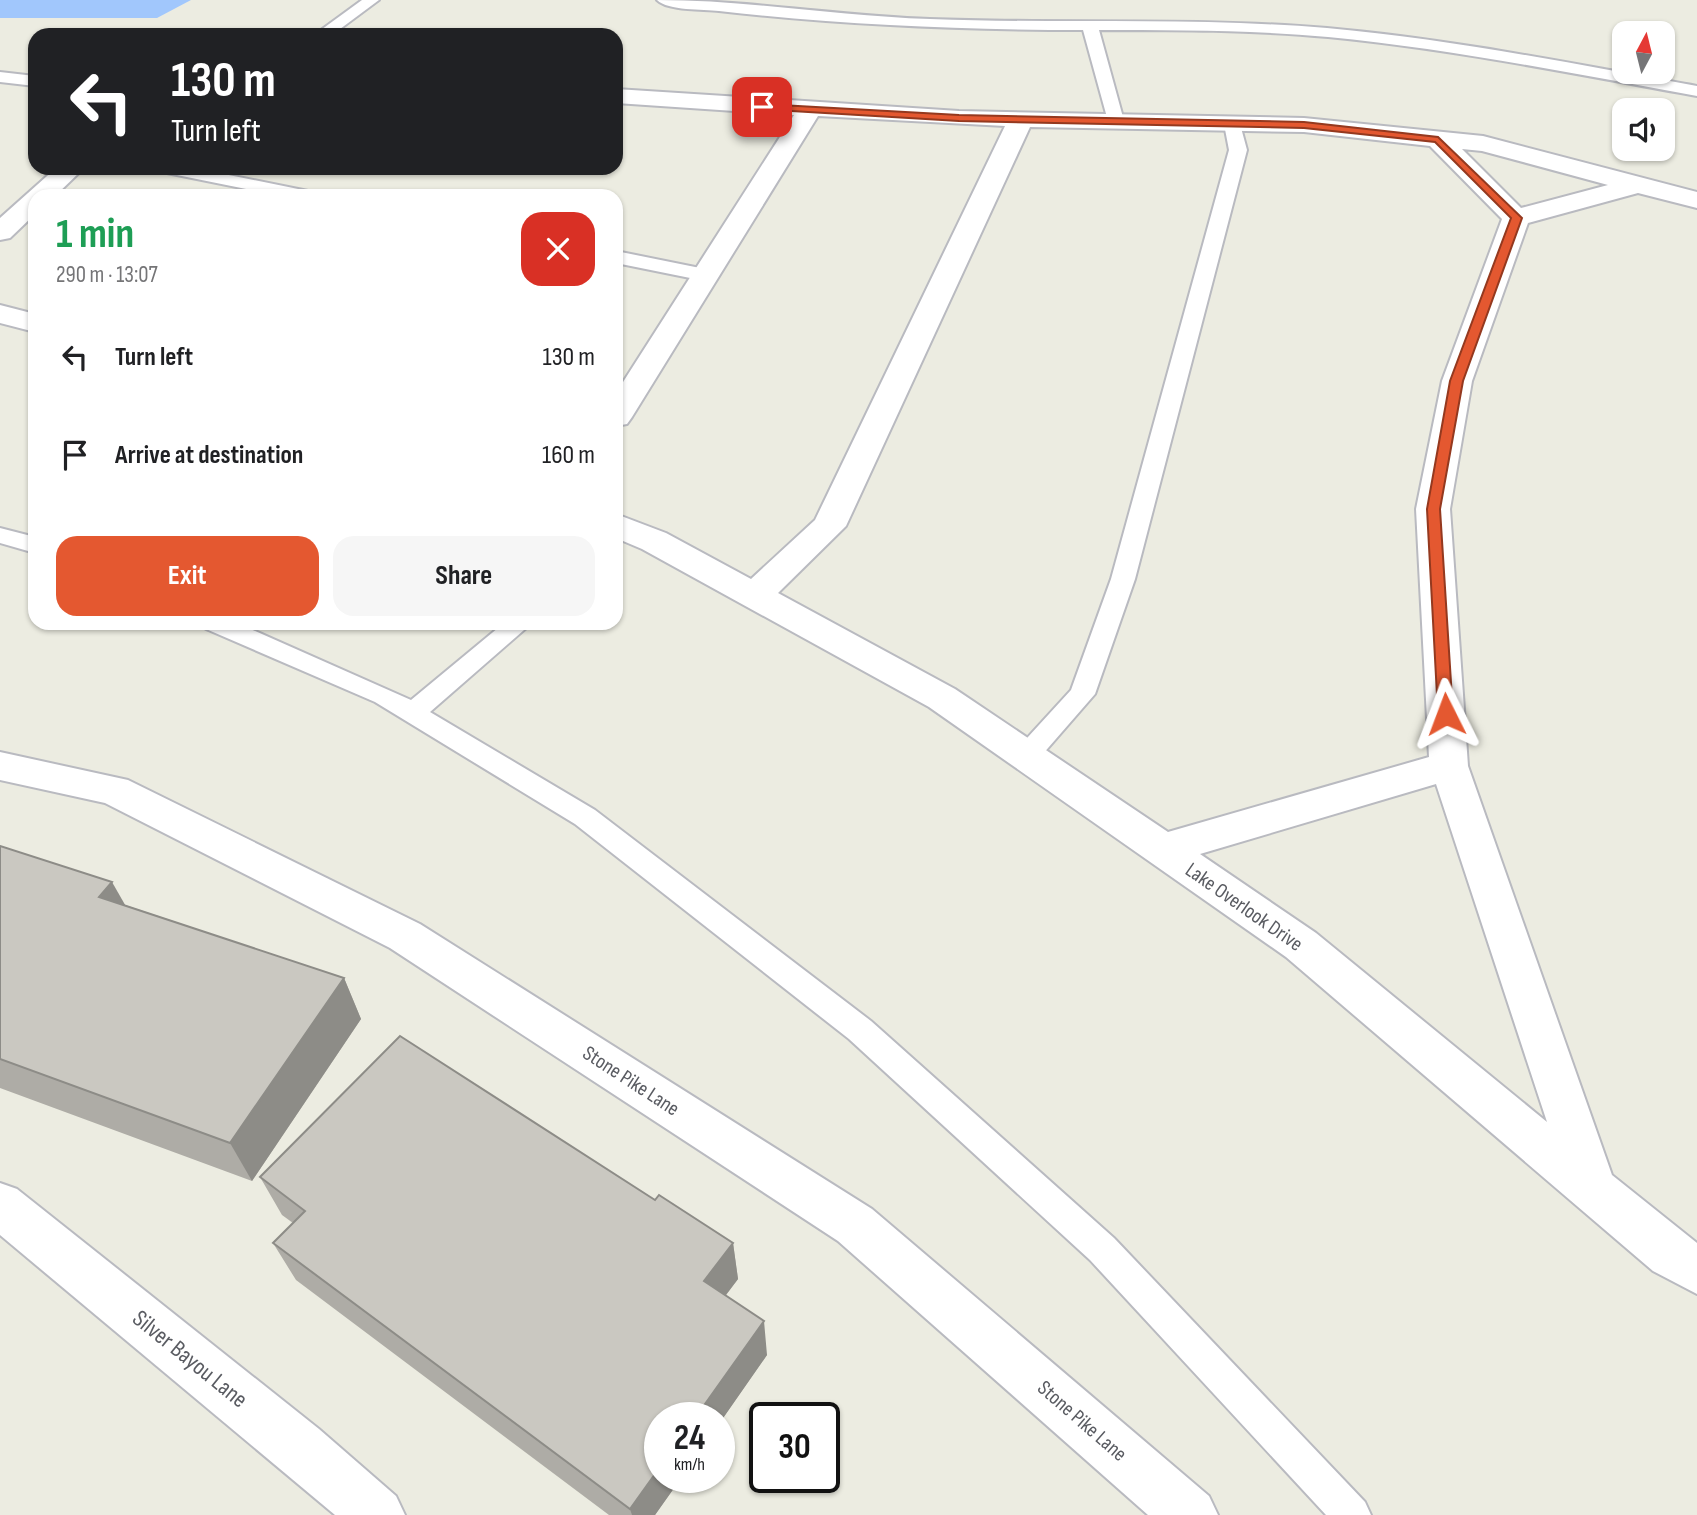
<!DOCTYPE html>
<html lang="en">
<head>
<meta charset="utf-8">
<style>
	body { margin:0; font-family:"Sofia Sans Condensed",sans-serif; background:#f6f6f6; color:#202124; height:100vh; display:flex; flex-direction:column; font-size:26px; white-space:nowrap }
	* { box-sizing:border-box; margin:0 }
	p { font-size:23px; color:#757577 }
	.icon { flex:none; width:38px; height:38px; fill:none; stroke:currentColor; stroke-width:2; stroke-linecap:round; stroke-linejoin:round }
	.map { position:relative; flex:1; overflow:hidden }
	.side { position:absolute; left:28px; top:189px; width:595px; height:441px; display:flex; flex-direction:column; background:#fff; border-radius:21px; box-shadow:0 2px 5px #0004 }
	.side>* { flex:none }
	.guide { position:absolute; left:28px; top:28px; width:595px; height:147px; border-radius:21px; box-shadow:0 2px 5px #0004; background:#202124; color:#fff; overflow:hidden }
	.needle { width:46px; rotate:7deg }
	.buttons { position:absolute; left:1612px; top:21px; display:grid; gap:14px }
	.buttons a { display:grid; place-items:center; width:63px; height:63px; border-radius:14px; background:#fff; box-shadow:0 2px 5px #0004; font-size:35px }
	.speed { position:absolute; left:644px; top:1402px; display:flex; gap:14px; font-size:35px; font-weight:700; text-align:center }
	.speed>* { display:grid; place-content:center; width:91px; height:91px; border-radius:50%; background:#fff; box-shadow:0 2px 5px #0004; line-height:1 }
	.speed small { font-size:18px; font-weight:400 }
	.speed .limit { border:4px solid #111; border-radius:10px; background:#fff; color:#111 }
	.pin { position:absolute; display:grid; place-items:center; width:60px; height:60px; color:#fff; margin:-30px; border-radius:14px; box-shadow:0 4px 10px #0006 }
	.me { position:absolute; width:77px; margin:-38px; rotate:357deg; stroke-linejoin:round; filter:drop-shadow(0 0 5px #0008) }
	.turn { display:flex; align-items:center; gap:24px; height:147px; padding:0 28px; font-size:32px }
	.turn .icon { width:91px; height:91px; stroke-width:2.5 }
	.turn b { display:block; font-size:49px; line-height:60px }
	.round { display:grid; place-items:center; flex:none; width:74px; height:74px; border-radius:21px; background:#f6f6f6 }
	.overview { display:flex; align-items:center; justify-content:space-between; height:119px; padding:0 28px }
	h1 { font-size:42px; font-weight:700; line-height:52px; color:#1e9e55 }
	.primary-button { display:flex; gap:14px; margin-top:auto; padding:14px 28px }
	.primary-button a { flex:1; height:80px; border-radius:21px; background:#e45830; color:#fff; font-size:28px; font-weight:700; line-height:80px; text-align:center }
	.primary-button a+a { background:#f6f6f6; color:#202124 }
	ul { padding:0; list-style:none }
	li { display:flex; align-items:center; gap:21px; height:98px; padding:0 28px }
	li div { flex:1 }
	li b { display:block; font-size:26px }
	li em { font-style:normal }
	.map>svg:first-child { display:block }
	.water { fill:#a1c7fc }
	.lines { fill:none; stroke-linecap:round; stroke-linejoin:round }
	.lane-casing { stroke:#b9bac0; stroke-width:4 }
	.street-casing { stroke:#b9bac0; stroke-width:4 }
	.lane { fill:#fff; fill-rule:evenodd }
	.street { fill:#fff; fill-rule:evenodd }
	.wall { fill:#aeaca6 }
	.shaded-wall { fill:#8d8c87 }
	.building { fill:#cac8c1; stroke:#8d8c87; stroke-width:2 }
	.route { fill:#e45830; stroke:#94391f; stroke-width:2 }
	.labels { text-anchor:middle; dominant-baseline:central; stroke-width:7; stroke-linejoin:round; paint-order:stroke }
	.street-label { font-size:21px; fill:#5a5c62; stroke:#fff }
	.near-street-label { font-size:24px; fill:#5a5c62; stroke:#fff }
</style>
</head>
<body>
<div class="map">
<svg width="1697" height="1515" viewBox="0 0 1697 1515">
	<rect width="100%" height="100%" fill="#ecece1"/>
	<path class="water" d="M0 0H191L157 18H0Z"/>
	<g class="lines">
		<g class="lane-casing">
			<g id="lane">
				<path d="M362 0H379L332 35H314Z"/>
				<path d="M657 0C748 0 839 16 930 19 1062 24 1195 17 1327 28 1451 39 1574 64 1697 86V96C1575 74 1452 49 1328 37 1252 30 1175 30 1099 30L1124 121 1116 126 1108 121 1083 30C961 30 840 25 719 11 703 9 668 11 657 0Z"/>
				<path d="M0 72 35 76V86L0 82Z"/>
				<path d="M1232 119 1240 124 1247 150 1135 579 1095 694 1035 763 1026 766 1017 763 1013 756 1017 749 1071 690 1111 579 1229 150 1224 124Z"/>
				<path d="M158 168H194L308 191 317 196H281L167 173Z"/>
				<path d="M616 251 705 269 715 275 705 281 616 263Z"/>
				<path d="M0 528 35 537V553L0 543Z"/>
				<path d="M203 623H237L411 700 504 623H532L430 712 595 810 871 1021 1114 1238 1365 1502 1371 1515H1326L1090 1260 849 1039 575 824 375 702 206 629Z"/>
			</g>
		</g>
		<g class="street-casing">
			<g id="street">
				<path d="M616 89 959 111 1304 118 1483 136 1697 192V208L1638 193 1528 223 1472 381 1450 509 1468 766 1612 1175 1697 1243V1294L1653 1271 1286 957 929 707 642 549 616 538V514L666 533 751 579 815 520 1005 126 818 116 632 417 627 424 616 426V393L794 115 616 103ZM1030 127 1304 132 1430 146 1502 219 1442 381 1416 509 1429 757 1168 832 955 689 778 593 846 526ZM1462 149 1482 151 1608 185 1521 208ZM1436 784 1547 1122 1316 933 1200 854Z"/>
				<path d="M56 168H84L55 196H35V214L10 238 0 240V218Z"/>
				<path d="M0 305 35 314V332L0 323Z"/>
				<path d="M0 752 128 780 420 924 872 1209 1209 1496 1218 1515H1148L838 1241 390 948 105 803 0 780Z"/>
				<path d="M0 1183 17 1189 319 1429 396 1496 405 1515H335L0 1235Z"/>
			</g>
		</g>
		<use href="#lane" class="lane"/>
		<use href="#street" class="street"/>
	</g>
	<g class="wall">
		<path d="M0 846 125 905 344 978 361 1019 252 1181 0 1088Z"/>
		<path d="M260 1177 655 1200 733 1243 738 1279 726 1295 767 1355 655 1515H609L296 1280 273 1243 293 1223 282 1215Z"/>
	</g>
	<g class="shaded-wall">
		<path d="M112 882 136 924 99 897Z"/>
		<path d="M344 978 361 1019 252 1181 230 1143Z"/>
		<path d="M733 1243 738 1279 710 1316 704 1281Z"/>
		<path d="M764 1321 767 1355 719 1424V1418H695Z"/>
		<path d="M660 1467V1477H682L655 1515H632L630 1509Z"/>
	</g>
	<g class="building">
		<path d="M0 846 112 882 99 897 344 978 230 1143 0 1059Z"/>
		<path d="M400 1036 655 1200 659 1195 733 1243 704 1281 764 1321 695 1418H660V1467L630 1509 273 1243 305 1211 260 1177Z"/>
	</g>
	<path class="route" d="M762 104 959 115 1304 122 1438 137 1522 218 1463 381 1440 509 1453 714 1451 718 1446 720 1438 714 1427 509 1450 381 1511 218 1435 142 1304 128 959 121 758 109Z"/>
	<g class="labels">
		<g class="street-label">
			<text transform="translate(1244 907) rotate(35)">Lake Overlook Drive</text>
			<text transform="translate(631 1081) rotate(33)">Stone Pike Lane</text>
			<text transform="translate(1082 1421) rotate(41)">Stone Pike Lane</text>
		</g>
		<g class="near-street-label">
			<text transform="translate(190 1359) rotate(39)">Silver Bayou Lane</text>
		</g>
	</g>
</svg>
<div class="buttons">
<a><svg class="needle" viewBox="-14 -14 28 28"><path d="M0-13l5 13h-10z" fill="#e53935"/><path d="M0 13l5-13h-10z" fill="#757577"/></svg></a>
<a><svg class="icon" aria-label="sound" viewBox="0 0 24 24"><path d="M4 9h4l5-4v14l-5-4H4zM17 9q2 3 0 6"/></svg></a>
</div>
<div class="speed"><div>24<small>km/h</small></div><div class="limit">30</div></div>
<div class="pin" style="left:762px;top:107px;background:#d93025"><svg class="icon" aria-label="arrive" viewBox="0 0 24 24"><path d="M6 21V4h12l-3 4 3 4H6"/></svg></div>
<svg class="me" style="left:1446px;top:714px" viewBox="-20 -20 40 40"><path d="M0-17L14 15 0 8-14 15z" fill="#e45830" stroke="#fff" stroke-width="4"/></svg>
<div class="guide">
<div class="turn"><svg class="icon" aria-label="left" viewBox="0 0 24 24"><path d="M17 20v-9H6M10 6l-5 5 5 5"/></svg><div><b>130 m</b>Turn left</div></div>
</div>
<section class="side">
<div class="overview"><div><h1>1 min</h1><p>290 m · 13:07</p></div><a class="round" style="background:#d93025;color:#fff"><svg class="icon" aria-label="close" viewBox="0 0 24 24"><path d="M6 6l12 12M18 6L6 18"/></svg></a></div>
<ul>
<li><svg class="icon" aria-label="left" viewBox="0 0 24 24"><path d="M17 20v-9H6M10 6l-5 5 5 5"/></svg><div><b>Turn left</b></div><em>130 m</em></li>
<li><svg class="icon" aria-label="arrive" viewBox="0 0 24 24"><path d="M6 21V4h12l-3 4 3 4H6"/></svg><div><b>Arrive at destination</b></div><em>160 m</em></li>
</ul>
<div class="primary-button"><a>Exit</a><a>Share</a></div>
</section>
</div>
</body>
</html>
